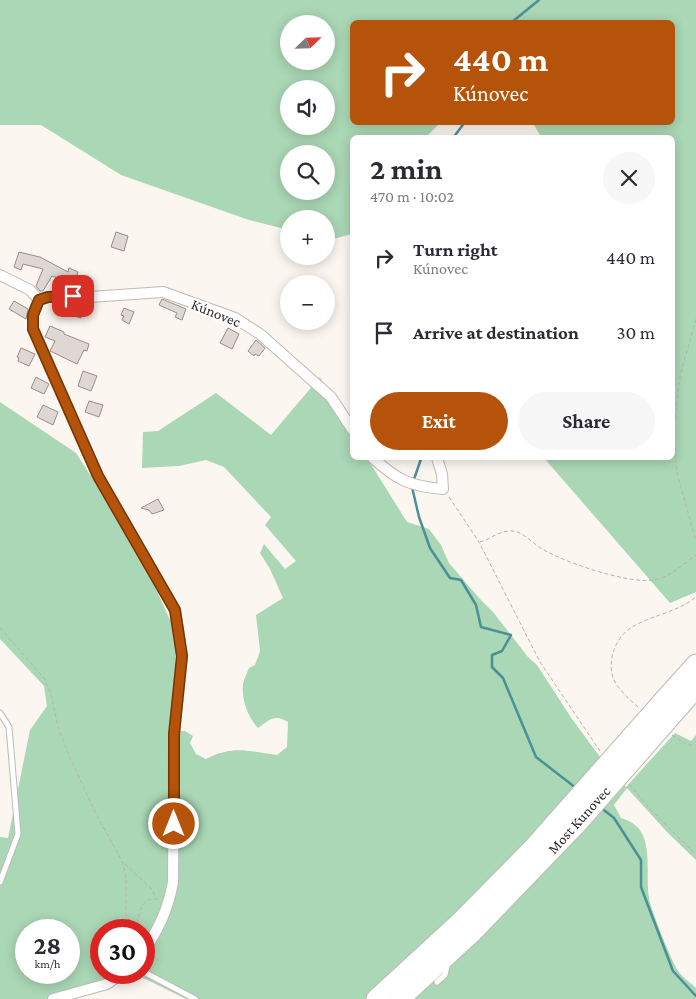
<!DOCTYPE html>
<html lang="en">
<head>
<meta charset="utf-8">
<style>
	body { margin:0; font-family:"Crimson Pro",serif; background:#f7f7f7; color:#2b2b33; height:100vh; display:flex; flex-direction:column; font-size:19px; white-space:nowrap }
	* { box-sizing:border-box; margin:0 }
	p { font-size:16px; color:#7c7c81 }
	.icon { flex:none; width:28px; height:28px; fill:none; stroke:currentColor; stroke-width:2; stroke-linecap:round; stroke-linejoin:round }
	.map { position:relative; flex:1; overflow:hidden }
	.drawer { position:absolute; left:350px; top:135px; width:325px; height:325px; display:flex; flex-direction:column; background:#fff; border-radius:8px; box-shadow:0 2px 12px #0003 }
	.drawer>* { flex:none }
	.banner { position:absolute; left:350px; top:20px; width:325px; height:105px; border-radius:8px; box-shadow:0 2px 12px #0003; background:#b45309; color:#fff; overflow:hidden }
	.needle { width:32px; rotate:67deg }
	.fabs { position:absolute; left:280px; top:15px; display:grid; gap:10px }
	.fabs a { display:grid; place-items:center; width:55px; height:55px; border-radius:50%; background:#fff; box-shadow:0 2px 12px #0003; font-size:25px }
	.speed { position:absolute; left:15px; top:919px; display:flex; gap:10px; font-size:25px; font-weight:700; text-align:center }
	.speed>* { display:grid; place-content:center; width:65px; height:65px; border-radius:50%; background:#fff; box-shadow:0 2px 12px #0003; line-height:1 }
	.speed small { font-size:12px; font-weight:400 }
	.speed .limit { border:8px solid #d22; background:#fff; color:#111 }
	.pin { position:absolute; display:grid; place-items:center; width:42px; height:42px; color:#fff; margin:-21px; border-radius:10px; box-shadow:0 2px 8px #0006 }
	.me { position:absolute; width:55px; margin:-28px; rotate:0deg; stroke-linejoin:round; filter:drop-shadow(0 0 4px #0008) }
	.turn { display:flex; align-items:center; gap:18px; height:105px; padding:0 20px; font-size:22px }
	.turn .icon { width:65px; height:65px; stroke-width:2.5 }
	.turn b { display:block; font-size:35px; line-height:42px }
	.round { display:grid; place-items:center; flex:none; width:52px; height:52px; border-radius:26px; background:#f7f7f7 }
	.summary { display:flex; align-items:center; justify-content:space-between; height:85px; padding:0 20px }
	h1 { font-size:30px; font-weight:700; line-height:38px }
	.action { display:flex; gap:10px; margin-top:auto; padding:10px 20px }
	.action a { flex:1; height:58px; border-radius:30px; background:#b45309; color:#fff; font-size:20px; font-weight:700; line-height:58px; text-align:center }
	.action a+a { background:#f7f7f7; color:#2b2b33 }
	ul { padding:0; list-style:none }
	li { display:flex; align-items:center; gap:15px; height:75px; padding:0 20px }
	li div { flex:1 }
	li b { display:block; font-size:19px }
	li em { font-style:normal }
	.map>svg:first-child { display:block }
	.green { fill:#aad7b5; fill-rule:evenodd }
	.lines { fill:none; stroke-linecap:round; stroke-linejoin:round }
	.stream { stroke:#4b9096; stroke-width:2.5 }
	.building { fill:#ded7d3; stroke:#958f8b }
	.service-casing { stroke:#bfbab5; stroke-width:7 }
	.minor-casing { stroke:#bfbab5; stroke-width:12 }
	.motorway-casing { stroke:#bfbab5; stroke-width:21 }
	.path { stroke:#b7b2ae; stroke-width:1; stroke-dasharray:4 2.5; stroke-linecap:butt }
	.service { stroke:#fff; stroke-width:5 }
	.minor { stroke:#fff; stroke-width:10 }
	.motorway { stroke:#fff; stroke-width:19 }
	.motorway-bridge-casing { stroke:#bfbab5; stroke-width:21; stroke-linecap:butt }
	.motorway-bridge { stroke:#fff; stroke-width:19 }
	.route-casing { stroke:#753606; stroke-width:12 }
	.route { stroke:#b45309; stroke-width:9 }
	.labels { text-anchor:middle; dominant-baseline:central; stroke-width:5; stroke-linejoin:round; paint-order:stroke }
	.street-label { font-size:15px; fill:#2e2c2a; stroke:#fff }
</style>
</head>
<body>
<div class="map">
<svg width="696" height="999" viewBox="0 0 696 999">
	<rect width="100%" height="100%" fill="#fcf6f0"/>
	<g class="green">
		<path d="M0 0H696V592L670 603 544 458H672V138L541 137 533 123 672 122V22H352V122L440 123 426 137 352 138V234L326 241V219H289V230L249 220 121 175 41 125H0ZM289 24H326V61H289ZM289 89H326V126H289ZM289 154H326V191H289Z"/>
		<path d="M320 377 352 433V458H367L407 522 429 529 441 545 449 563 480 599 493 612 528 657 537 665 572 719 597 753 626 787 675 733 691 741 696 735V860L667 832 627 788 614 805 621 818C658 828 644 870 649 898 650 907 673 965 679 972 683 978 691 983 696 988V999H186L133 973 144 972V930H101V972L121 973 106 982 46 999H0V837L8 838 30 730 47 706 44 686 0 639V402L76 453 139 551 174 629 176 652 170 731H185L193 736 190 743 196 754 206 759C233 745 248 751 277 755L287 747 288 722C275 714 270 719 258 728 248 718 241 698 243 684 244 679 247 673 249 668L255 665 260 651 256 615 283 598 270 569 260 553 264 544 285 569 296 561 265 525 271 517 224 467 206 460 179 466 142 468 143 432 158 431 216 393 271 435ZM26 930H69V972H26Z"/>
	</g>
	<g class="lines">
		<g class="stream">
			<path d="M512 22 539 0"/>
			<path d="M453 138 465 122"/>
			<path d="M413 482 421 459 420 458"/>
			<path d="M412 487 419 517 430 548 450 578 461 580 476 605 481 627 511 635 502 651 492 655V667L503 678 536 757 576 788"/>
			<path d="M600 807 614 818 641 860V887L673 971 696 996"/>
		</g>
	</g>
	<g class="building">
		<path d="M116 232 128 236 124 251 111 247Z"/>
		<path d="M19 252 40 257 68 272 69 268 78 272 74 284 52 276 43 291H40L36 286 43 269 23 264 21 270 14 267Z"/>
		<path d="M162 299 186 309 182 320 175 317 177 313 159 305Z"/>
		<path d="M14 301 28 309 26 319 9 309Z"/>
		<path d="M55 304 83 309 81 318 54 310Z"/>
		<path d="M124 308 134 312 129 324 122 320 124 316 121 315Z"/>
		<path d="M50 326 64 332V334L89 344 87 351 84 350 77 364 50 351 55 341 45 337Z"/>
		<path d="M228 328 239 334 232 349 220 343Z"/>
		<path d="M256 340 265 348 259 356 255 354 254 356 248 351Z"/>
		<path d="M21 348 35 354 29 366 18 361 19 358 17 357Z"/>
		<path d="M83 371 97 376 91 391 78 386Z"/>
		<path d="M36 377 49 384 44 394 31 388Z"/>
		<path d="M89 401 103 405 99 417 85 412Z"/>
		<path d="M43 405 58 412 53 425 37 417Z"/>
		<path d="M158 499 164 510 152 514 149 510 141 508Z"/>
	</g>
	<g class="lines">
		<g class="service-casing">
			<g id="service">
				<path d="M0 713 9 727 18 834 0 882"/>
				<path d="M144 972 195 999"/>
				<path d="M437 982 445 975 448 962"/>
			</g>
		</g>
		<g class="minor-casing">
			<g id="minor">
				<path d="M0 275 30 290 39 300"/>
				<path d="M373 458C397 480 409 486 443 489L442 474 437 458"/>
				<path d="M144 951C159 928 168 910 173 882L174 734 182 656 175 610 98 476 33 329V315L36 306 39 300 47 297H90L163 292 235 318 260 334 331 397 352 429"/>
				<path d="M53 999 107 984 124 972"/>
			</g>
		</g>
		<g class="motorway-casing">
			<g id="motorway">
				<path d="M669 694 696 664"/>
				<path d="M682 704 696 688"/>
				<path d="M376 999 461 921"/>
				<path d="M400 999 473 932"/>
			</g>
		</g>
		<g class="path">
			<path d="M696 319 680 376 673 435 677 473 696 541"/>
			<path d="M449 497 479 542 540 662 600 751"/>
			<path d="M480 542C490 539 501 530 512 531 523 531 534 545 544 550 566 563 629 584 653 580 669 578 683 564 696 555"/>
			<path d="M0 628 44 678 51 694 58 727 68 753 95 812 123 863 126 878V914L136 930"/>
			<path d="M638 707C630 700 617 688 613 678 607 659 616 637 632 627 652 615 678 612 696 597"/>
			<path d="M672 735 687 745H696"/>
			<path d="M629 784 650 809 696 855"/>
			<path d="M125 864 151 888 156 897"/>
			<path d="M138 930C137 917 140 896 158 899"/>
		</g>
		<use href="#service" class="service"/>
		<use href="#minor" class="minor"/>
		<use href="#motorway" class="motorway"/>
		<g class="motorway-bridge-casing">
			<g id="motorway-bridge">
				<path d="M461 921 532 849 669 694"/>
				<path d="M473 932 578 823 682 704"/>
			</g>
		</g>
		<use href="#motorway-bridge" class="motorway-bridge"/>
	</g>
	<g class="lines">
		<g class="route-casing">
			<path id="route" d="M73 296 48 297 39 300 33 315V329L98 476 175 610 182 656 174 734V824"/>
		</g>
		<use href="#route" class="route"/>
	</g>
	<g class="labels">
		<g class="street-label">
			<text transform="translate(216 313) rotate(22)">Kúnovec</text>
			<text transform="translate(579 820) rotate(-48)">Most Kunovec</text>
		</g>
	</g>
</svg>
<div class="fabs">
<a><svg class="needle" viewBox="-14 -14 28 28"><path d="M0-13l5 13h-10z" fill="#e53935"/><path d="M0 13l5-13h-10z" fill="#7c7c81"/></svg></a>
<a><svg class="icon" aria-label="sound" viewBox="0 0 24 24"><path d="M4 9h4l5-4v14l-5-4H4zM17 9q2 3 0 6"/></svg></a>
<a><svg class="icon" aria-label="search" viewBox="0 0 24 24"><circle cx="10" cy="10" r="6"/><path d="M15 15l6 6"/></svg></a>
<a>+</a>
<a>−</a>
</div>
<div class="speed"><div>28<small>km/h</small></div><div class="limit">30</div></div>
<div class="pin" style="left:73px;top:296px;background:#d93025"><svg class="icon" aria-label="arrive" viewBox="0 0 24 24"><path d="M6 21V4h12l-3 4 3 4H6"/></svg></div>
<svg class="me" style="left:174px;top:824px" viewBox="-20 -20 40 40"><circle r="17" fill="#b45309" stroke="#fff" stroke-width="3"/><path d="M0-11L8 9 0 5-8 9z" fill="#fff"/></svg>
<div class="banner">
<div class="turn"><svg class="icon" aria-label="right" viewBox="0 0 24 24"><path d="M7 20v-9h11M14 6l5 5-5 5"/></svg><div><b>440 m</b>Kúnovec</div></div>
</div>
<section class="drawer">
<div class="summary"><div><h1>2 min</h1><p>470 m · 10:02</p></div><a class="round"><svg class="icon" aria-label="close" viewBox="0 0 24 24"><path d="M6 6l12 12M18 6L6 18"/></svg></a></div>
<ul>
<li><svg class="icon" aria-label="right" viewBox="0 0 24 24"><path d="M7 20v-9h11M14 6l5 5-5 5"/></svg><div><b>Turn right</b><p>Kúnovec</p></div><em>440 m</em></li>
<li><svg class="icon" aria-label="arrive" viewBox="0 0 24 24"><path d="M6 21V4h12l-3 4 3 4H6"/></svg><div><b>Arrive at destination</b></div><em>30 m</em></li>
</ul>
<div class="action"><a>Exit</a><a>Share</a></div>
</section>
</div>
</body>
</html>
